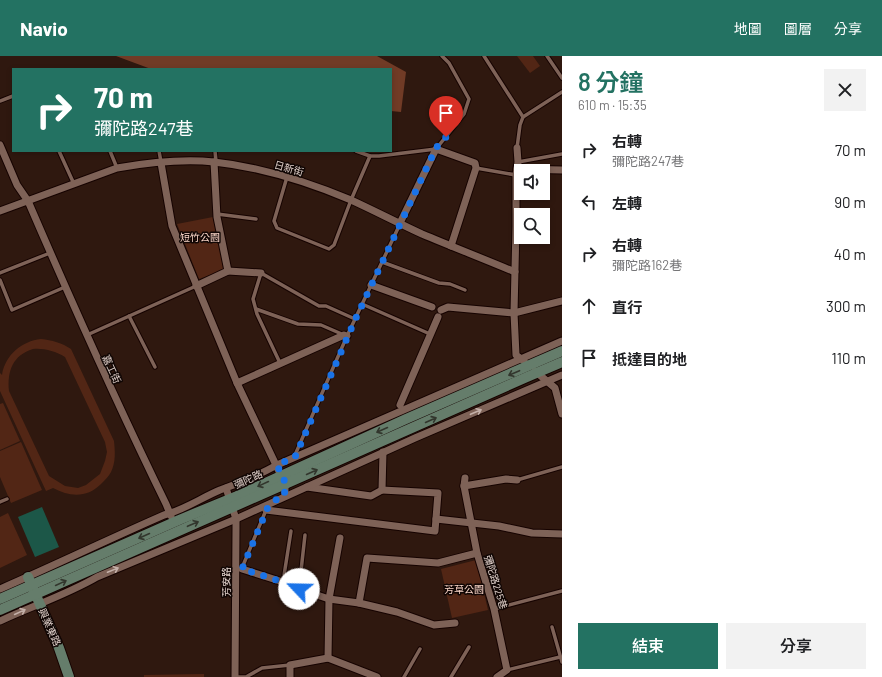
<!DOCTYPE html>
<html lang="zh-TW">
<head>
<meta charset="utf-8">
<style>
	body { margin:0; font-family:Barlow,"Noto Sans TC",sans-serif; background:#f2f2f2; color:#202124; height:100vh; display:flex; flex-direction:column; font-size:15px; white-space:nowrap }
	* { box-sizing:border-box; margin:0 }
	p { font-size:13px; color:#757577 }
	.icon { flex:none; width:22px; height:22px; fill:none; stroke:currentColor; stroke-width:2; stroke-linecap:round; stroke-linejoin:round }
	.map { position:relative; flex:1; overflow:hidden }
	.panel { display:flex; flex-direction:column; background:#fff; width:320px }
	.panel>* { flex:none }
	.hud { position:absolute; left:12px; top:12px; width:380px; height:84px; border-radius:0px; box-shadow:0 2px 6px #0003; background:#237262; color:#fff; overflow:hidden }
	.tools { position:absolute; left:514px; top:108px; display:grid; gap:8px }
	.tools a { display:grid; place-items:center; width:36px; height:36px; border-radius:0px; background:#fff; box-shadow:0 2px 6px #0003; font-size:20px }
	.pin { position:absolute; display:grid; place-items:center; width:34px; height:34px; color:#fff; margin:-41px -17px; border-radius:50% 50% 50% 0; rotate:-45deg; box-shadow:0 0 4px #0007 }
	.pin .icon { rotate:45deg }
	.me { position:absolute; width:44px; margin:-22px; rotate:294deg; stroke-linejoin:round; filter:drop-shadow(0 0 3px #0008) }
	.turn { display:flex; align-items:center; gap:14px; height:84px; padding:0 16px; font-size:18px }
	.turn .icon { width:52px; height:52px; stroke-width:2.5 }
	.turn b { display:block; font-size:28px; line-height:34px }
	.round { display:grid; place-items:center; flex:none; width:42px; height:42px; border-radius:0px; background:#f2f2f2 }
	.summary { display:flex; align-items:center; justify-content:space-between; height:68px; padding:0 16px }
	h1 { font-size:24px; font-weight:600; line-height:30px; color:#237262 }
	.primary-button { display:flex; gap:8px; margin-top:auto; padding:8px 16px }
	.primary-button a { flex:1; height:46px; border-radius:0px; background:#237262; color:#fff; font-size:16px; font-weight:600; line-height:46px; text-align:center }
	.primary-button a+a { background:#f2f2f2; color:#202124 }
	ul { padding:0; list-style:none }
	li { display:flex; align-items:center; gap:12px; height:52px; padding:0 16px }
	li div { flex:1 }
	li b { display:block; font-size:15px }
	li em { font-style:normal }
	header { display:flex; align-items:center; gap:24px; box-sizing:border-box; height:56px; padding:0 20px; background:#237262; color:#fff }
	header strong { font-size:19px }
	nav { display:flex; gap:22px; margin-inline-start:auto; font-size:14px }
	main { display:flex; flex:1; min-height:0 }
	.map>svg:first-child { display:block }
	.green { fill:#522615; fill-rule:evenodd }
	.forest { fill:#713b26 }
	.water { fill:#1c5748 }
	.lines { fill:none; stroke-linecap:round; stroke-linejoin:round }
	.lane-casing { stroke:#160300; stroke-width:5.5 }
	.street-casing { stroke:#160300; stroke-width:9 }
	.secondary-casing { stroke:#160300; stroke-width:12 }
	.lane { stroke:#7e6257; stroke-width:3.5 }
	.street { stroke:#7e6257; stroke-width:7 }
	.secondary { stroke:#657d6b; stroke-width:10 }
	.oneway { stroke:#32362d }
	.oneway2 { stroke:#c4b0a9 }
	.route { stroke:#1a73e8; stroke-width:7; stroke-dasharray:0 12.6 }
	.labels { text-anchor:middle; dominant-baseline:central; stroke-width:3; stroke-linejoin:round; paint-order:stroke }
	.street-label { font-size:10px; fill:#e2d2cc; stroke:#100604 }
	.park-label { font-size:10px; fill:#fcd7c9; stroke:#100604 }
</style>
</head>
<body>
<header>
<strong>Navio</strong>
<nav><a>地圖</a><a>圖層</a><a>分享</a></nav>
</header>
<main>
<div class="map">
<svg width="562" height="621" viewBox="0 0 562 621">
	<rect width="100%" height="100%" fill="#2f180f"/>
	<g class="green">
		<path d="M517 0H533L540 10 530 17Z"/>
		<path d="M213 161 224 214 199 223 177 168Z"/>
		<path d="M41 283C52 284 62 287 71 293L114 385C115 395 116 406 111 416 109 420 105 424 101 428 87 442 70 441 53 432L46 435 0 335V317L2 319C5 299 22 285 41 283ZM33 293C44 292 55 295 65 301L105 386 107 396 105 405 100 418 86 429 78 432 65 430 49 420 9 335C7 315 13 299 33 293Z"/>
		<path d="M3 347 20 385 0 394V348Z"/>
		<path d="M21 386 42 434 11 447 0 421V395Z"/>
		<path d="M8 457 27 499 0 512V461Z"/>
		<path d="M476 504 488 554 452 562 441 513Z"/>
		<path d="M204 618V621H144V619Z"/>
	</g>
	<path class="forest" d="M116 0H377L406 16 401 56 391 55V13H151Z"/>
	<path class="water" d="M42 451 59 491 35 501 18 461Z"/>
	<g class="lines">
		<g class="lane-casing">
			<g id="lane">
				<path d="M484 0 523 61"/>
				<path d="M547 0 562 22"/>
				<path d="M0 45 13 40"/>
				<path d="M517 92 520 69 523 61 562 36"/>
				<path d="M59 95 74 128"/>
				<path d="M110 95 117 112"/>
				<path d="M159 95 161 106"/>
				<path d="M215 95 216 106"/>
				<path d="M356 95 370 100H379L436 93 464 58 469 43 449 7 442 0"/>
				<path d="M518 106 562 98"/>
				<path d="M476 112 516 119"/>
				<path d="M287 121 274 165 277 172 329 193 334 189 351 144 370 100"/>
				<path d="M217 158 256 163"/>
				<path d="M382 206 439 227 450 228 465 234"/>
				<path d="M0 217 50 197"/>
				<path d="M0 224 12 254 65 231"/>
				<path d="M362 248 430 278"/>
				<path d="M256 253 298 268 321 269 344 279"/>
				<path d="M129 260 155 311"/>
				<path d="M87 279 196 230"/>
				<path d="M280 307 257 258 253 243 261 217 319 250H326L355 263"/>
				<path d="M295 399 347 280 400 168"/>
				<path d="M517 424 562 411"/>
				<path d="M0 446 7 443"/>
				<path d="M242 512 266 454"/>
				<path d="M283 526 291 475"/>
				<path d="M299 533 305 479"/>
				<path d="M494 553 562 535"/>
				<path d="M552 571 562 606"/>
				<path d="M507 614 560 601"/>
				<path d="M235 621H246L262 612 290 609"/>
				<path d="M404 621 420 593"/>
				<path d="M451 621 469 591"/>
			</g>
		</g>
		<g class="street-casing">
			<g id="street">
				<path d="M0 89 17 129 28 145C72 247 117 348 166 448L171 460"/>
				<path d="M517 92 518 106 516 119V170L514 257 516 299 524 305"/>
				<path d="M161 107 172 170 237 327 285 428V440"/>
				<path d="M517 113 562 114"/>
				<path d="M0 155 117 112C146 107 185 103 214 106 261 111 308 126 351 144 375 155 398 167 422 178 453 191 484 203 515 216"/>
				<path d="M400 167 436 93 475 107 476 112 451 190"/>
				<path d="M228 215 261 217"/>
				<path d="M371 229 432 251"/>
				<path d="M196 230 228 215 217 161 214 106"/>
				<path d="M441 254 448 251 514 257 562 245"/>
				<path d="M535 315 555 332 562 358"/>
				<path d="M237 327 344 279 347 280"/>
				<path d="M400 349 438 261"/>
				<path d="M465 422 464 430 506 423 517 424"/>
				<path d="M464 430 477 497 494 553 507 614 497 621"/>
				<path d="M307 431 371 440 382 434"/>
				<path d="M226 432 236 463V472L235 621"/>
				<path d="M266 454 435 475 438 437 382 434 383 396"/>
				<path d="M436 463 499 470 532 477 562 478"/>
				<path d="M242 513 283 526 299 533 329 543 359 547 397 556 434 569 455 567"/>
				<path d="M0 533C55 509 109 483 164 459 184 454 201 442 220 434 240 427 259 419 277 409L562 285"/>
				<path d="M359 547 367 502 438 507 477 497"/>
				<path d="M0 565C32 550 66 539 97 521L236 463 415 382 562 319"/>
				<path d="M328 602 329 543 340 482"/>
				<path d="M290 621V609L328 602 377 621"/>
			</g>
		</g>
		<g class="secondary-casing">
			<g id="secondary">
				<path d="M28 521 59 592 69 621"/>
				<path d="M0 543 179 464 237 440 406 363 562 295"/>
				<path d="M0 554 527 321 562 306"/>
			</g>
		</g>
		<use href="#lane" class="lane"/>
		<use href="#street" class="street"/>
		<use href="#secondary" class="secondary"/>
	</g>
	<defs><path id="oneway-shaft" d="M-6 0H5M1.5-3L5.5 0L1.5 3" fill="none" stroke-width="1.6" stroke-linecap="round" stroke-linejoin="round"/></defs>
	<g class="oneway">
		<use href="#oneway-shaft" transform="translate(514 317) rotate(157)"/>
		<use href="#oneway-shaft" transform="translate(431 364) rotate(-24)"/>
		<use href="#oneway-shaft" transform="translate(382 374) rotate(156)"/>
		<use href="#oneway-shaft" transform="translate(312 416) rotate(-24)"/>
		<use href="#oneway-shaft" transform="translate(263 428) rotate(155)"/>
		<use href="#oneway-shaft" transform="translate(193 468) rotate(-23)"/>
		<use href="#oneway-shaft" transform="translate(144 480) rotate(156)"/>
		<use href="#oneway-shaft" transform="translate(61 527) rotate(-25)"/>
	</g>
	<g class="oneway2">
		<use href="#oneway-shaft" transform="translate(476 356) rotate(-23)"/>
		<use href="#oneway-shaft" transform="translate(113 514) rotate(-22)"/>
		<use href="#oneway-shaft" transform="translate(20 556) rotate(-25)"/>
	</g>
	<g class="lines">
		<path class="route" d="M299 533 283 526 242 513 268 451 277 443 284 440 286 428 277 409 295 401 355 264 436 92 446 81"/>
	</g>
	<g class="labels">
		<g class="street-label">
			<text transform="translate(289 112) rotate(16)">日新街</text>
			<text transform="translate(112 313) rotate(65)">嘉工街</text>
			<text transform="translate(248 423) rotate(-24)">彌陀路</text>
			<text transform="translate(226 526) rotate(-90)">芳安路</text>
			<text transform="translate(496 526) rotate(73)">彌陀路225巷</text>
			<text transform="translate(50 571) rotate(66)">興業東路</text>
		</g>
		<g class="park-label">
			<text x="200" y="181">短竹公園</text>
			<text x="464" y="533">芳草公園</text>
		</g>
	</g>
</svg>
<div class="tools">
<a><svg class="icon" aria-label="sound" viewBox="0 0 24 24"><path d="M4 9h4l5-4v14l-5-4H4zM17 9q2 3 0 6"/></svg></a>
<a><svg class="icon" aria-label="search" viewBox="0 0 24 24"><circle cx="10" cy="10" r="6"/><path d="M15 15l6 6"/></svg></a>
</div>
<div class="pin" style="left:446px;top:81px;background:#d93025"><svg class="icon" aria-label="arrive" viewBox="0 0 24 24"><path d="M6 21V4h12l-3 4 3 4H6"/></svg></div>
<svg class="me" style="left:299px;top:533px" viewBox="-20 -20 40 40"><circle r="19" fill="#fff"/><path d="M0-13L10 11 0 6-10 11z" fill="#1a73e8"/></svg>
<div class="hud">
<div class="turn"><svg class="icon" aria-label="right" viewBox="0 0 24 24"><path d="M7 20v-9h11M14 6l5 5-5 5"/></svg><div><b>70 m</b>彌陀路247巷</div></div>
</div>
</div>
<section class="panel">
<div class="summary"><div><h1>8 分鐘</h1><p>610 m · 15:35</p></div><a class="round"><svg class="icon" aria-label="close" viewBox="0 0 24 24"><path d="M6 6l12 12M18 6L6 18"/></svg></a></div>
<ul>
<li><svg class="icon" aria-label="right" viewBox="0 0 24 24"><path d="M7 20v-9h11M14 6l5 5-5 5"/></svg><div><b>右轉</b><p>彌陀路247巷</p></div><em>70 m</em></li>
<li><svg class="icon" aria-label="left" viewBox="0 0 24 24"><path d="M17 20v-9H6M10 6l-5 5 5 5"/></svg><div><b>左轉</b></div><em>90 m</em></li>
<li><svg class="icon" aria-label="right" viewBox="0 0 24 24"><path d="M7 20v-9h11M14 6l5 5-5 5"/></svg><div><b>右轉</b><p>彌陀路162巷</p></div><em>40 m</em></li>
<li><svg class="icon" aria-label="ahead" viewBox="0 0 24 24"><path d="M12 20V5M6 11l6-6 6 6"/></svg><div><b>直行</b></div><em>300 m</em></li>
<li><svg class="icon" aria-label="arrive" viewBox="0 0 24 24"><path d="M6 21V4h12l-3 4 3 4H6"/></svg><div><b>抵達目的地</b></div><em>110 m</em></li>
</ul>
<div class="primary-button"><a>結束</a><a>分享</a></div>
</section>
</main>
</body>
</html>
